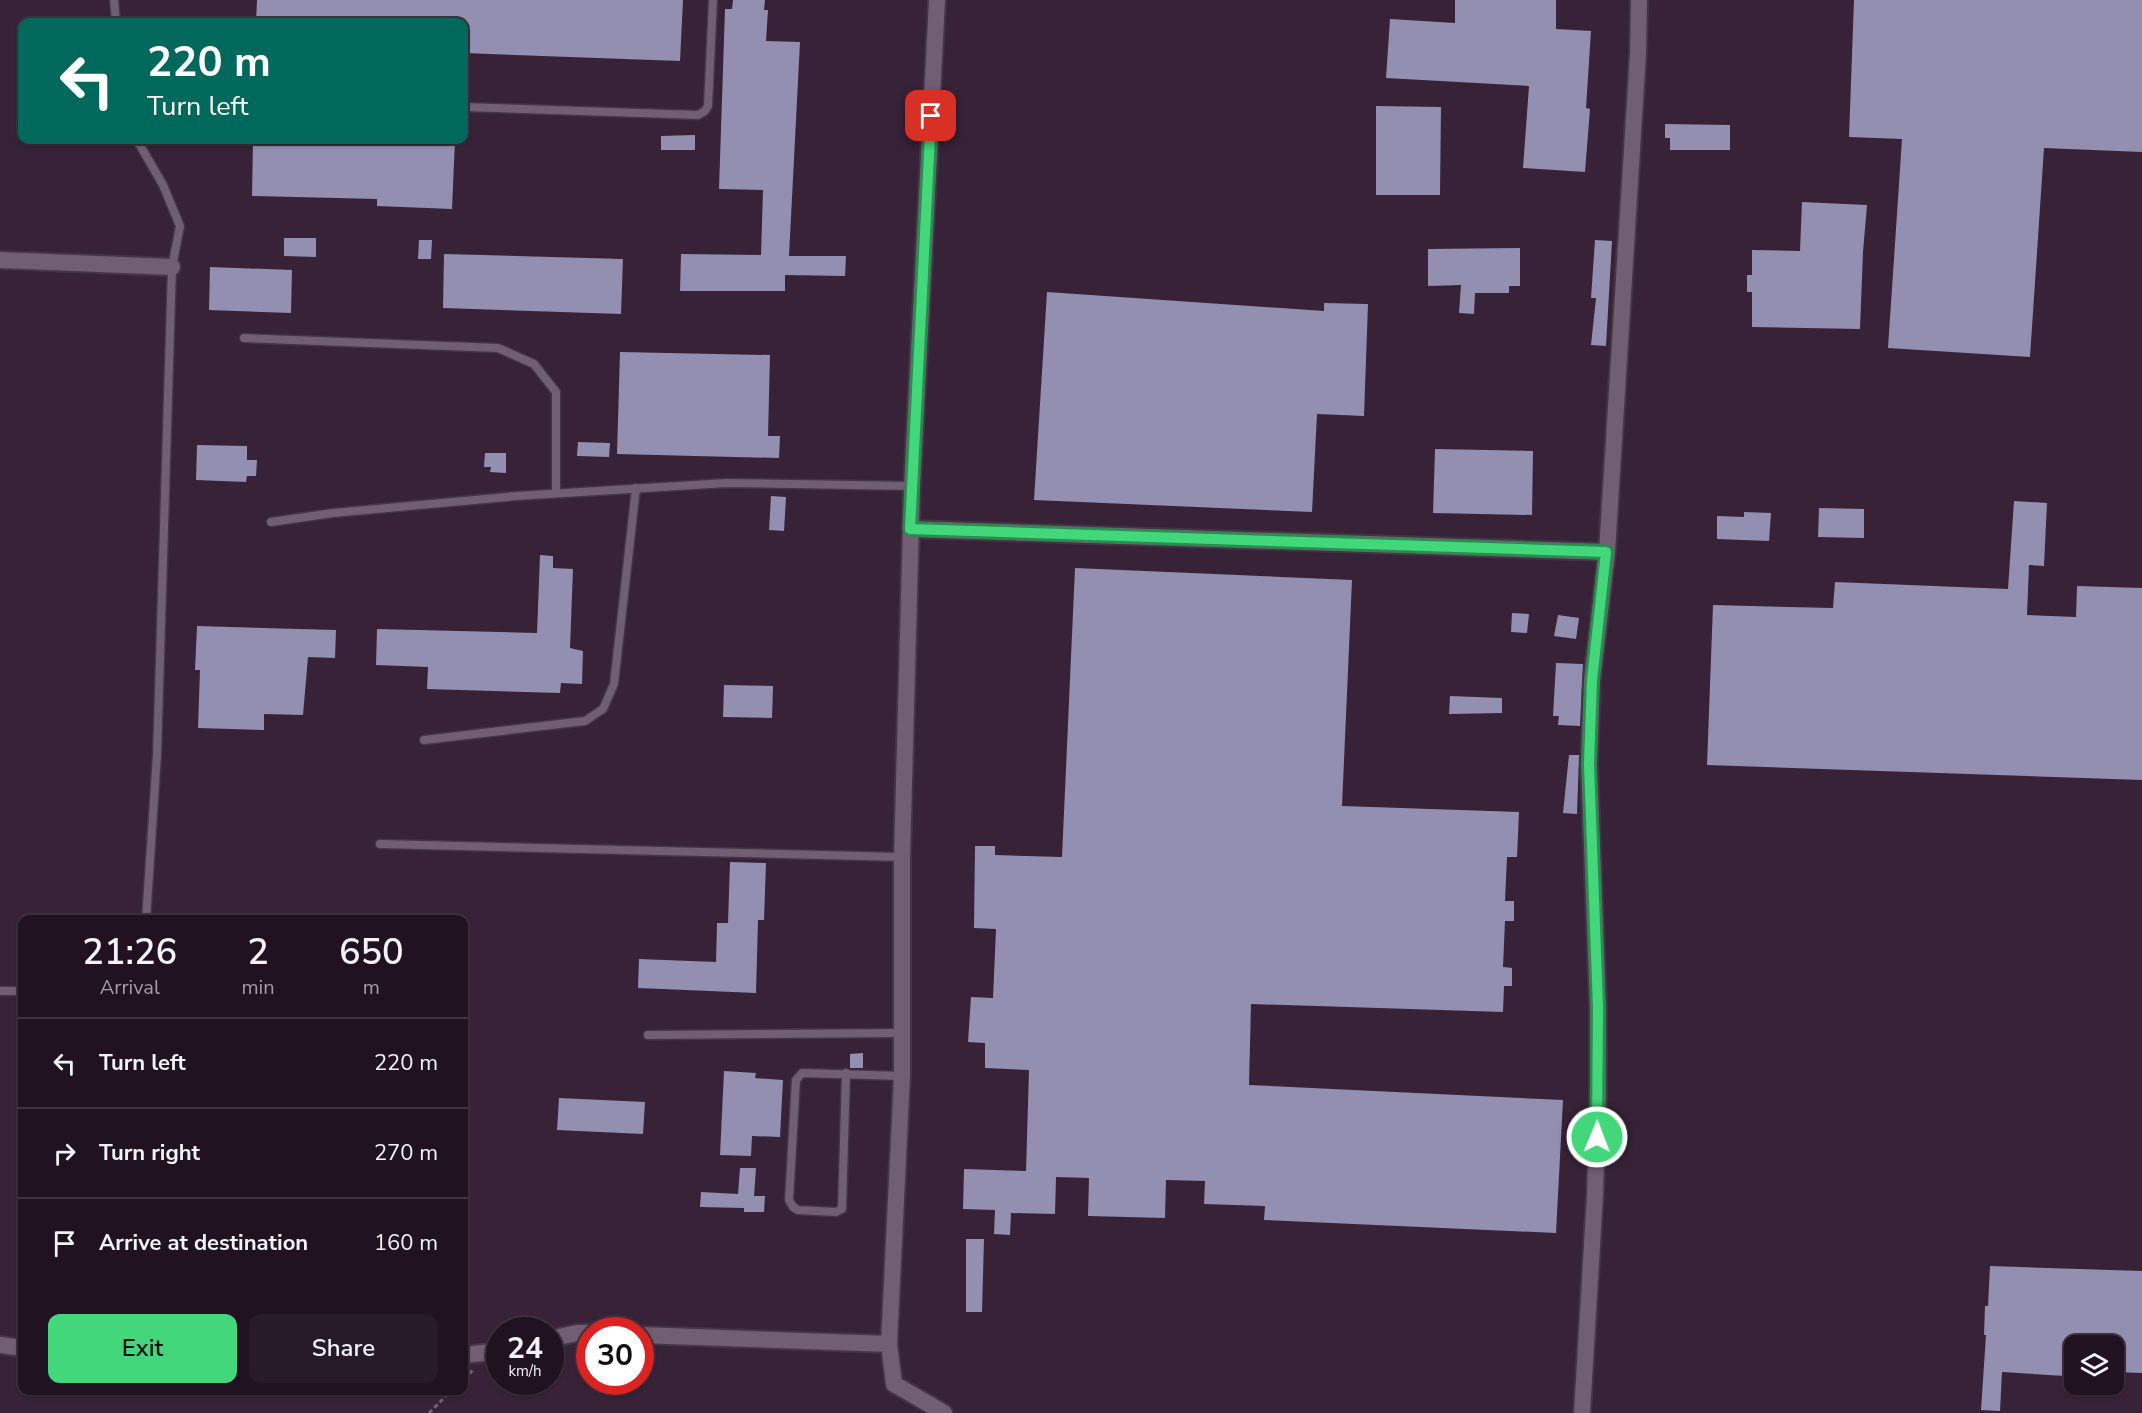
<!DOCTYPE html>
<html lang="en">
<head>
<meta charset="utf-8">
<style>
	body { margin:0; font-family:"Nunito Sans",sans-serif; background:#281b29; color:#f1f3f6; height:100vh; display:flex; flex-direction:column; font-size:22px; white-space:nowrap }
	* { box-sizing:border-box; margin:0 }
	p { font-size:20px; color:#a29ea5 }
	.icon { flex:none; width:33px; height:33px; fill:none; stroke:currentColor; stroke-width:2; stroke-linecap:round; stroke-linejoin:round }
	.map { position:relative; flex:1; overflow:hidden }
	.sheet { position:absolute; left:18px; top:915px; width:450px; height:480px; display:flex; flex-direction:column; background:#201220; border-radius:12px; box-shadow:0 2px 4px #0004,0 0 0 2px #3d323e }
	.sheet>* { flex:none }
	.banner { position:absolute; left:18px; top:18px; width:450px; height:126px; border-radius:12px; box-shadow:0 2px 4px #0004,0 0 0 2px #3d323e; background:#00695c; color:#fff; overflow:hidden }
	.controls { position:absolute; left:2064px; top:1335px; display:grid; gap:12px }
	.controls a { display:grid; place-items:center; width:60px; height:60px; border-radius:12px; background:#201220; box-shadow:0 2px 4px #0004,0 0 0 2px #3d323e; font-size:30px }
	.speed { position:absolute; left:486px; top:1317px; display:flex; gap:12px; font-size:30px; font-weight:700; text-align:center }
	.speed>* { display:grid; place-content:center; width:78px; height:78px; border-radius:50%; background:#201220; box-shadow:0 2px 4px #0004,0 0 0 2px #3d323e; line-height:1 }
	.speed small { font-size:15px; font-weight:400 }
	.speed .limit { border:9px solid #d22; background:#fff; color:#111 }
	.pin { position:absolute; display:grid; place-items:center; width:51px; height:51px; color:#fff; margin:-26px; border-radius:12px; box-shadow:0 3px 9px #0006 }
	.me { position:absolute; width:66px; margin:-33px; rotate:1deg; stroke-linejoin:round; filter:drop-shadow(0 0 4px #0008) }
	.turn { display:flex; align-items:center; gap:21px; height:126px; padding:0 30px; font-size:27px }
	.turn .icon { width:78px; height:78px; stroke-width:2.5 }
	.turn b { display:block; font-size:42px; line-height:51px }
	.eta { display:flex; justify-content:space-evenly; align-items:center; height:102px; text-align:center }
	.eta b { font-size:36px; font-weight:600; line-height:42px }
	.cta { display:flex; gap:12px; margin-top:auto; padding:12px 30px }
	.cta a { flex:1; height:69px; border-radius:12px; background:#42d77b; color:#111; font-size:24px; font-weight:600; line-height:69px; text-align:center }
	.cta a+a { background:#281b29; color:#f1f3f6 }
	ul { padding:0; list-style:none }
	li { display:flex; align-items:center; gap:18px; height:90px; padding:0 30px; border-top:2px solid #3d323e }
	li div { flex:1 }
	li b { display:block; font-size:22px }
	li em { font-style:normal }
	.map>svg:first-child { display:block }
	.built { fill:#372238; fill-rule:evenodd }
	.building { fill:#938fb0 }
	.lines { fill:none; stroke-linecap:round; stroke-linejoin:round }
	.service-casing { stroke:#433544; stroke-width:11 }
	.minor-casing { stroke:#433544; stroke-width:20 }
	.path { stroke:#716171; stroke-width:3; stroke-dasharray:4.5 3; stroke-linecap:butt }
	.service { stroke:#725e73; stroke-width:8 }
	.minor { stroke:#725e73; stroke-width:16 }
	.route-casing { stroke:#2b8c50; stroke-width:15 }
	.route { stroke:#42d77b; stroke-width:10 }
</style>
</head>
<body>
<div class="map">
<svg width="2142" height="1413" viewBox="0 0 2142 1413">
	<rect width="100%" height="100%" fill="#2a182a"/>
	<path class="built" d="M0 0H2142V1413H0ZM22 22H464V140H22ZM22 920H464V1390H22ZM500 1330H550V1382H500ZM590 1330H640V1382H590ZM2074 1346H2114V1384H2074Z"/>
	<g class="building">
		<path d="M257 0H683L680 61 464 53V22H256Z"/>
		<path d="M733 0H765L764 10H768L766 41 800 42 789 256H846L845 276 785 275V291H680L681 254 761 255 763 190 719 189 725 9H732Z"/>
		<path d="M1455 0H1556V29L1591 31 1586 108 1590 109 1585 172 1523 168 1529 86 1386 78 1390 19 1455 23Z"/>
		<path d="M1854 0H2142V152L2044 148 2030 357 1888 348 1902 139 1849 137Z"/>
		<path d="M1376 106 1441 107 1440 195H1376Z"/>
		<path d="M1665 124 1730 125V150H1670V138H1665Z"/>
		<path d="M695 135V150H661V136Z"/>
		<path d="M253 140H455L452 209 377 206V199L252 196Z"/>
		<path d="M1802 202 1867 205 1863 252 1860 329 1752 327V292H1747V275H1752V250L1800 251Z"/>
		<path d="M284 238H316V257L284 256Z"/>
		<path d="M419 240H432L431 259H418Z"/>
		<path d="M1595 240 1612 241 1606 346 1591 345 1596 298H1591Z"/>
		<path d="M1520 248V286H1509V293H1475L1474 314 1459 313 1461 285 1428 286V249Z"/>
		<path d="M444 254 623 259 621 314 443 308Z"/>
		<path d="M210 267 292 270 291 313 209 310Z"/>
		<path d="M1047 292 1324 311V303L1368 304 1364 416 1317 414 1312 512 1034 500Z"/>
		<path d="M620 352 770 355 768 436H780L779 458 617 454Z"/>
		<path d="M578 442 610 443 609 457 577 456Z"/>
		<path d="M197 445 247 446V460H257L256 476H247L246 482 196 480Z"/>
		<path d="M1435 449 1533 451 1532 515 1433 513Z"/>
		<path d="M485 453H506V473L490 472 491 467H484Z"/>
		<path d="M771 496 786 497 784 531 769 530Z"/>
		<path d="M2014 501 2047 503 2044 566 2029 565 2027 615 2076 617 2077 586 2142 588V780L1707 765 1713 605 1833 608 1835 582 2008 589Z"/>
		<path d="M1819 508 1864 509V538L1818 537Z"/>
		<path d="M1744 512 1771 513 1769 541 1717 539V516L1744 517Z"/>
		<path d="M540 555 553 556V568L573 569 570 648 583 651 582 684 561 683 560 693 427 689 428 667 376 665 377 629 537 633Z"/>
		<path d="M1075 568 1352 580 1342 806 1519 812 1517 857H1507L1505 901H1514V921H1505L1503 967 1512 968V986H1504L1503 1012 1251 1004 1249 1085 1563 1100 1556 1233 1264 1220 1265 1206 1204 1204 1205 1181 1166 1180 1165 1218 1088 1216 1089 1178 1056 1177 1055 1214 1011 1213 1010 1235 994 1234 995 1210 963 1209 964 1169 1026 1171 1029 1070 985 1068V1043L968 1042 971 997 993 998 996 929 974 928 975 846H995V855L1062 857Z"/>
		<path d="M1512 613 1529 614 1527 633 1511 632Z"/>
		<path d="M1558 615 1579 618 1576 639 1554 636Z"/>
		<path d="M197 626 336 630 335 658 308 657 303 715 264 714V730L198 728 200 670H195Z"/>
		<path d="M1556 663 1583 664 1580 726 1558 725 1559 716H1553Z"/>
		<path d="M724 685 773 686 772 718 723 717Z"/>
		<path d="M1450 696 1502 698V713L1449 714Z"/>
		<path d="M1569 755H1579L1577 814 1563 813Z"/>
		<path d="M730 862 766 863 764 920H758L756 993 638 988 639 959 716 962 717 923H728Z"/>
		<path d="M863 1053V1068H850V1054Z"/>
		<path d="M724 1071 756 1073 755 1078 783 1080 780 1137 752 1136 751 1156 720 1155Z"/>
		<path d="M559 1098 645 1102 643 1134 557 1130Z"/>
		<path d="M740 1168H756L754 1196H765L764 1212H744V1208L700 1207 701 1192 738 1194Z"/>
		<path d="M966 1239H984L982 1312H966Z"/>
		<path d="M1990 1266 2142 1271V1373L2114 1372V1346H2074V1370H2066L2065 1376 2002 1372 2000 1411 1981 1410 1986 1335H1984L1985 1306H1988Z"/>
	</g>
	<g class="lines">
		<g class="service-casing">
			<g id="service">
				<path d="M114 0 116 22"/>
				<path d="M464 107 698 115 705 111 708 106 713 0"/>
				<path d="M137 140 163 185 180 226 172 267 157 755 146 920"/>
				<path d="M244 338 498 348 534 364 556 392V493"/>
				<path d="M271 522 333 513 517 496 726 483 912 486"/>
				<path d="M424 740 585 721 603 709 614 684 636 488"/>
				<path d="M380 844 902 857"/>
				<path d="M0 991H22"/>
				<path d="M648 1035 902 1033"/>
				<path d="M846 1073 842 1209 836 1212 798 1210 793 1207 789 1200 796 1080 802 1073 902 1076"/>
			</g>
		</g>
		<g class="minor-casing">
			<g id="minor">
				<path d="M0 260 172 267"/>
				<path d="M911 529 1607 552"/>
				<path d="M640 1335 889 1344 894 1384 944 1413"/>
				<path d="M550 1339 577 1333H590"/>
				<path d="M889 1344 902 1076V857L912 486 937 0"/>
				<path d="M0 1345 22 1348"/>
				<path d="M464 1355 500 1351"/>
				<path d="M1582 1413 1595 1195 1598 1098V1007L1589 764 1592 680 1607 552 1638 53 1639 0"/>
			</g>
		</g>
		<g class="path">
			<path d="M464 1379 473 1370"/>
			<path d="M429 1413 452 1390"/>
		</g>
		<use href="#service" class="service"/>
		<use href="#minor" class="minor"/>
	</g>
	<g class="lines">
		<g class="route-casing">
			<path id="route" d="M931 116 910 529 1606 552 1592 680 1589 764 1598 1007 1597 1137"/>
		</g>
		<use href="#route" class="route"/>
	</g>
</svg>
<div class="controls">
<a><svg class="icon" aria-label="layers" viewBox="0 0 24 24"><path d="M12 4l9 5-9 5-9-5zM3 14l9 5 9-5"/></svg></a>
</div>
<div class="speed"><div>24<small>km/h</small></div><div class="limit">30</div></div>
<div class="pin" style="left:931px;top:116px;background:#d93025"><svg class="icon" aria-label="arrive" viewBox="0 0 24 24"><path d="M6 21V4h12l-3 4 3 4H6"/></svg></div>
<svg class="me" style="left:1597px;top:1137px" viewBox="-20 -20 40 40"><circle r="17" fill="#42d77b" stroke="#fff" stroke-width="3"/><path d="M0-11L8 9 0 5-8 9z" fill="#fff"/></svg>
<div class="banner">
<div class="turn"><svg class="icon" aria-label="left" viewBox="0 0 24 24"><path d="M17 20v-9H6M10 6l-5 5 5 5"/></svg><div><b>220 m</b>Turn left</div></div>
</div>
<section class="sheet">
<div class="eta">
<div><b>21:26</b><p>Arrival</p></div>
<div><b>2</b><p>min</p></div>
<div><b>650</b><p>m</p></div>
</div>
<ul>
<li><svg class="icon" aria-label="left" viewBox="0 0 24 24"><path d="M17 20v-9H6M10 6l-5 5 5 5"/></svg><div><b>Turn left</b></div><em>220 m</em></li>
<li><svg class="icon" aria-label="right" viewBox="0 0 24 24"><path d="M7 20v-9h11M14 6l5 5-5 5"/></svg><div><b>Turn right</b></div><em>270 m</em></li>
<li><svg class="icon" aria-label="arrive" viewBox="0 0 24 24"><path d="M6 21V4h12l-3 4 3 4H6"/></svg><div><b>Arrive at destination</b></div><em>160 m</em></li>
</ul>
<div class="cta"><a>Exit</a><a>Share</a></div>
</section>
</div>
</body>
</html>
